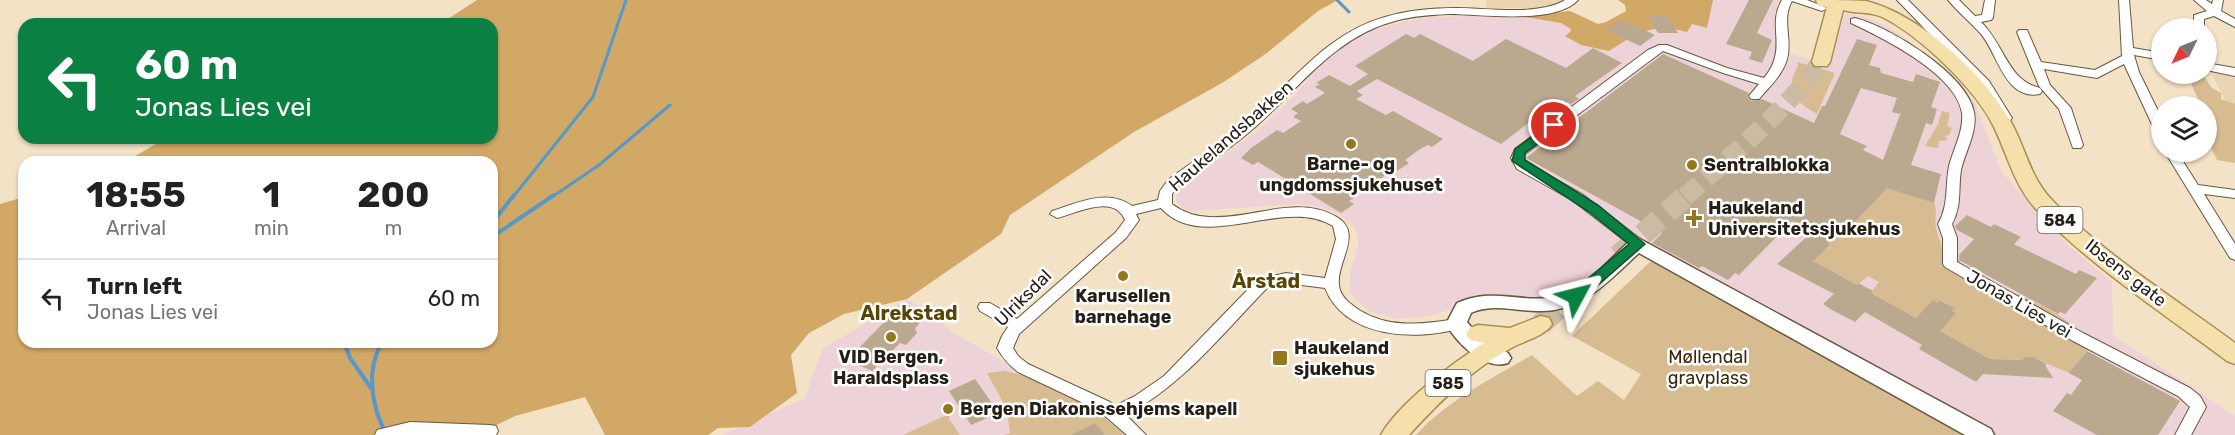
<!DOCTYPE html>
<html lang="en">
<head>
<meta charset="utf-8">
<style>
	body { margin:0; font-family:Rubik,sans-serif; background:#f2f2f2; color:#222; height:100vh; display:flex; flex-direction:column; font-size:22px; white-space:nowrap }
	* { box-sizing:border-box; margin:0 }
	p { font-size:20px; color:#767676 }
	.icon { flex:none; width:33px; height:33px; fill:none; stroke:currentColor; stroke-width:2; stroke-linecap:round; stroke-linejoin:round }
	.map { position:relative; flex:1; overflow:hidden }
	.side { position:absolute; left:18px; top:156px; width:480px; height:192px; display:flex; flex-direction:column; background:#fff; border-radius:18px; box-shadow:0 2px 4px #0004 }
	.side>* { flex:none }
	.guide { position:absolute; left:18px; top:18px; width:480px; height:126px; border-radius:18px; box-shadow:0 2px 4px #0004; background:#0b8043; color:#fff; overflow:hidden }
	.needle { width:39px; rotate:227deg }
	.buttons { position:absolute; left:2151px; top:18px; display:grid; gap:12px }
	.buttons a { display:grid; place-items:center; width:66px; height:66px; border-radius:50%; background:#fff; box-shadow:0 2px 4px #0004; font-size:30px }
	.pin { position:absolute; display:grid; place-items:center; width:51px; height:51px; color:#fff; margin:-26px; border:3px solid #fff; border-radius:50%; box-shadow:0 2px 6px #0007 }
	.me { position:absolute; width:66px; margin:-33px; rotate:52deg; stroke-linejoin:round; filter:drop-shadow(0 0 4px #0008) }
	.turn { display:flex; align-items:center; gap:21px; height:126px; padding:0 18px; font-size:27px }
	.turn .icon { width:78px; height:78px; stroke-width:2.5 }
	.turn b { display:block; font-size:42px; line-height:51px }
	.eta { display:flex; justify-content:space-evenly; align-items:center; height:102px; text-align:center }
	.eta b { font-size:36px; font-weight:700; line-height:42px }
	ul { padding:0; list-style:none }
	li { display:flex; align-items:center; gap:18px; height:78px; padding:0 18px; border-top:2px solid #e0e0e0 }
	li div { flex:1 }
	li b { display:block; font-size:22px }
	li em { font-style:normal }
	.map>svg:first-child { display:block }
	.built { fill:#ebd4b2 }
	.medical { fill:#edd3d7 }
	.green { fill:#d7bb91 }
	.forest { fill:#d2a866 }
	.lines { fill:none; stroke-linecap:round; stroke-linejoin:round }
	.stream-far1 { stroke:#5798c8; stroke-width:3 }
	.stream { stroke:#5798c8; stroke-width:4 }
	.building { fill:#baa98f; fill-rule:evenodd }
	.primary-tunnel-far1 { stroke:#cbbba3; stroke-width:19; stroke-dasharray:19 9; stroke-linecap:butt }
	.primary-tunnel { stroke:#cbbba3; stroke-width:22; stroke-dasharray:22 11; stroke-linecap:butt }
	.street-casing { stroke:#685840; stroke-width:2 }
	.secondary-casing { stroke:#685840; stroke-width:3 }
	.primary-casing { stroke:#a98f53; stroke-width:3 }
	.street { fill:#fff; fill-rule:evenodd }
	.secondary { fill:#fff; fill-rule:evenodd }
	.primary { fill:#f5e0ac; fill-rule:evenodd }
	.route { fill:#0b8043; stroke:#07532c; stroke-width:1.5 }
	.poi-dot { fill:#93781f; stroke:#fff; stroke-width:2 }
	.labels { text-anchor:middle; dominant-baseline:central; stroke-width:5; stroke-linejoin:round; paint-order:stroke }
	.shield { fill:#fff; stroke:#67625b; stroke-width:1.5 }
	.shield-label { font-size:16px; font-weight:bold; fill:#261f15 }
	.street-label { font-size:18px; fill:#261f15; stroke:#fff }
	.poi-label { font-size:18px; font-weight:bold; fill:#261f15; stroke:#fff; text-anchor:start }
	.park-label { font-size:18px; fill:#3a280a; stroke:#fff }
	.neighbourhood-label { font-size:20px; font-weight:bold; fill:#584604; stroke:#fff }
</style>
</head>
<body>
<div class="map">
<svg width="2235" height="435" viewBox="0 0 2235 435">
	<rect width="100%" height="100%" fill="#f4e2c6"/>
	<g class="built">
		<path d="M1486 0H1567L1541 8H1486Z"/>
		<path d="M2216 73 2235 77V119L2212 75Z"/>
	</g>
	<g class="medical">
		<path d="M1692 0H1780L1776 10 1782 51 1830 65 1845 14 1863 16 1889 27 1913 44 1938 64 1974 101 2001 171 2068 245 2112 282 2113 335 2235 416V435H1982L1635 244 1570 300 1474 295 1453 309 1428 316 1397 319 1368 311 1349 292 1350 273 1358 246 1357 233 1350 222 1338 214 1322 207 1298 204 1191 211 1182 208 1176 201V195L1182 186 1258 130 1293 97 1326 59 1340 47 1367 32 1406 21 1430 17 1545 15 1599 37Z"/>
		<path d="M907 299 936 316 952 332 1019 370 1110 416 1132 435H721L805 398 822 349Z"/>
	</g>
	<g class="green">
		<path d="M1797 62 1835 73 1817 114C1794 101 1784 91 1798 66Z"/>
		<path d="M2187 74H2202L2212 88 2221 93V99L2235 104V163L2217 160 2207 140 2206 106H2201Z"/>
		<path d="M1942 111 1950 113 1947 126 1952 128 1949 135 1945 136 1948 140 1939 141 1938 148 1925 146 1938 124Z"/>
		<path d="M1888 187 1934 203C1938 212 1934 219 1936 228 1938 237 1942 242 1942 253L1961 261 1959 264 2017 297 2019 294C2046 308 2076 320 2089 348L2069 373 2032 357H2027L2021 360 1990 359 1938 330 1956 313 1952 311 1955 308 1940 300 1937 303 1933 301 1918 319 1871 293 1879 282 1868 276 1857 285 1811 260 1830 246 1827 244 1829 241Z"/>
		<path d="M1651 261H1653L1970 435H1416C1448 400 1491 379 1532 355L1577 396 1598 381 1624 400 1641 374 1572 336Z"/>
		<path d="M1004 371 1022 375 1085 401 1125 435H1004L1010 433 1007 410 987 373Z"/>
		<path d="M949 414V419L960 435H903Z"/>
	</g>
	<g class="forest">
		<path d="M477 0H1338L1318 11 1267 53 1222 83 1134 132 1010 215 1001 234 907 299 844 314 809 333 791 355 797 393 750 427 718 428 708 435H605L585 397 515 416 476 435H0V204L24 197V342H492V162H125L166 138H492V24H440Z"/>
		<path d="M1618 0H1713L1707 28 1692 24 1687 32C1652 22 1638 33 1609 51L1581 45 1565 36 1570 32 1571 29 1561 23 1520 16 1570 11 1598 24 1606 22 1626 11 1625 5Z"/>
	</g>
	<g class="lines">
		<g class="stream-far1">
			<path d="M1337 0 1349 12"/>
			<path d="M513 197 593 97 626 0"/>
			<path d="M552 197 599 165 670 105"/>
		</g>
		<g class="stream">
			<path d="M492 223 514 195"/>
			<path d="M492 237 554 195"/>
			<path d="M344 342 350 358 371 388"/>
			<path d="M382 342C366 370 371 404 385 432"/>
		</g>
	</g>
	<g class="building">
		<path d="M1749 0H1773L1757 33 1772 40 1762 63 1749 59 1752 52 1726 44Z"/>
		<path d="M1647 15H1667L1678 33H1658Z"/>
		<path d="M1621 19 1655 35 1640 46 1606 30Z"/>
		<path d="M1406 34 1414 38 1420 34 1473 61 1506 39 1566 68 1593 48 1622 63 1575 96 1579 99 1571 104 1568 102 1564 105 1557 101 1501 144 1377 79 1357 91 1363 95 1356 99 1386 115 1393 111 1443 139 1432 147 1428 145 1420 149 1405 160 1409 163 1397 171 1394 169 1377 181 1375 180 1354 194 1357 196 1349 201 1354 204 1341 213 1258 162 1253 165 1241 158 1251 148 1277 130 1283 133 1301 121 1293 117 1298 113 1291 109 1303 101 1307 104 1325 93 1315 87 1320 84 1316 83 1329 75 1350 86 1368 74 1355 66Z"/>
		<path d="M1857 39 1877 45 1869 65 1880 68 1881 73 1913 82 1916 74 1940 82 1931 107 1937 109 1932 125 1926 123 1911 165 1941 174 1934 203 1887 188 1846 231 1842 229 1827 244 1830 245 1813 261 1857 285 1858 283 1873 291 1871 293 1916 318 1933 300 1937 303 1939 300 1955 308 1952 311 1956 313 1940 331 1990 359 2021 360 2026 357H2033L2047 364 2045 365 2053 378 1983 374 1976 382 1919 349 1922 345 1865 312 1855 322 1832 310 1823 304 1834 294 1777 264 1813 231 1792 221 1739 275 1735 273 1728 280 1702 266 1699 268 1652 243 1662 233 1526 158 1663 54 1749 93 1747 96 1751 101 1762 99 1814 123 1822 106H1825ZM1861 88 1897 98 1892 112 1899 114 1901 112 1883 160 1863 150 1867 146 1840 134Z"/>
		<path d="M1967 215 1991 227 1994 224 2021 237 2014 244 2076 274 2079 270 2097 278 2065 314 2060 312 2058 314 1959 260V255L1974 239 1957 230 1955 226Z"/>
		<path d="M903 303 928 314 915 328 917 333 906 345 900 343 872 371 847 360Z"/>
		<path d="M2087 351 2180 401 2158 435H2097L2053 411 2067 393 2071 395 2082 380 2069 373Z"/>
		<path d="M975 379 999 413 971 425 949 391Z"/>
		<path d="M1095 423 1105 435H1071Z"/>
	</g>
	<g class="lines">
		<path class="primary-tunnel-far1" d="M1685 197C1733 154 1782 114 1821 62"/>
		<g class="primary-tunnel">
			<path d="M1618 256 1687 195"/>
			<path d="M1541 324 1579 290"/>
		</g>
		<g class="street-casing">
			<g id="street">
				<path d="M1565 0H1578C1555 25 1482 14 1449 14 1431 15 1412 16 1395 21 1334 37 1299 89 1254 128 1230 149 1203 167 1178 186L1172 194V204C1219 240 1285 188 1335 216 1367 233 1332 265 1340 290 1343 299 1352 305 1359 310 1390 329 1422 324 1456 319L1461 320 1463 324 1461 328C1417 341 1345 339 1325 288L1286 283 1268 287C1223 333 1183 385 1126 415L1146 435H1127L1098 410 1018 372C1009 365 1003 358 997 348L1002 336 1008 327 980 311 978 307 980 303H990L1017 319 1116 232 1125 220C1114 193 1077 213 1057 218L1050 214 1052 211C1077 203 1108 188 1132 206L1158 200 1160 191 1168 180C1196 159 1226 140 1252 117 1295 79 1328 33 1385 17 1408 10 1433 8 1457 8 1487 8 1539 16 1565 0ZM1161 208C1203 255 1284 195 1333 226L1336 239 1325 278 1286 273 1258 279 1164 376 1135 396 1115 406 1110 402 1028 364 1018 356 1013 348 1019 334 1126 238 1139 220 1136 214Z"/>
				<path d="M1782 0H1807L1827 8 1822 11 1792 1C1782 18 1791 36 1788 54 1786 72 1770 86 1759 99H1751L1749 96 1759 84 1723 73 1663 51 1525 154 1523 158 1527 163 1582 194 1643 241 1645 244 1643 247H1633L1572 200 1517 169 1511 158 1515 149 1648 50 1659 45H1667L1727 68 1764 78C1789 48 1766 26 1782 0Z"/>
				<path d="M1897 0H1908L1989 81 2012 118 2010 121H2002L1980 86Z"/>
				<path d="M1948 0H1959L1975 16 1982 15 1985 0H1995L1993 18 1991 20 1981 22C2005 45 2007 80 2040 88L2042 91 2040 94C2005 101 1998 54 1981 34 1970 22 1958 12 1948 0Z"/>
				<path d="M2119 0H2129L2133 48 2162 53V60L2134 55 2139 72 2162 119V137L2156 133 2124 64 2097 78 2044 69 2050 85 2071 108 2083 145 2081 148H2073L2059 109 2039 86 2017 32 2019 30H2027L2041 62 2095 70 2122 56Z"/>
				<path d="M2194 0H2206L2212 4 2213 0H2223L2221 11 2235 19V27L2214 16 2204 19V28H2194V15L2207 11Z"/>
				<path d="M1855 18C1890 27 1967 74 1974 112 1978 131 1965 152 1961 170 1958 190 1962 206 1952 224L1957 238V262L2083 333 2190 388 2200 396 2206 407 2191 435H2175L2190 407 2178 396 2073 341 1945 267 1943 264V238L1938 224C1949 205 1945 187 1949 166 1953 150 1964 131 1962 113 1956 74 1883 38 1851 23V19Z"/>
				<path d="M2206 63 2235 68V76L2206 70Z"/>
				<path d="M2165 152H2177L2198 185 2235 190V198L2204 194 2235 244V260L2230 258Z"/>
				<path d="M410 422 490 425 496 426 498 431 496 435H375L377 430Z"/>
			</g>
		</g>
		<g class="secondary-casing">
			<path id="secondary" d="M1638 238 1991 429 1994 435H1965L1639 253C1608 281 1582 313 1537 311 1515 311 1492 303 1471 313L1467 322 1480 338 1508 353 1511 358 1508 363C1484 371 1457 343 1446 324L1457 303C1495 286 1523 305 1558 296 1587 289 1610 258 1631 240Z"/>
		</g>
		<g class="primary-casing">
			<g id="primary">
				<path d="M1816 0C1832 0 1851 0 1866 1 1921 15 1985 75 2012 124 2026 150 2031 179 2052 200 2102 253 2176 299 2235 343V364L2227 361C2163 313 2093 268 2038 211 2015 188 2008 156 1994 127 1977 90 1919 35 1882 17 1869 11 1857 14 1843 10L1830 62 1827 66H1815L1812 62 1827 7 1818 5Z"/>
				<path d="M1541 316 1549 318 1552 324C1547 334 1528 340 1517 345 1476 365 1440 401 1409 435H1381C1398 404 1454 362 1484 343L1470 340 1466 334 1470 328 1478 325 1510 328Z"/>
			</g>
		</g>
		<use href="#street" class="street"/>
		<use href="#secondary" class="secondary"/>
		<use href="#primary" class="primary"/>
	</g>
	<path class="route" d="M1554 121 1560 125 1559 128 1525 153V160L1598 205 1645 244 1581 300 1576 302 1568 296 1571 293 1629 244 1589 212 1512 161 1515 149Z"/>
	<g class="poi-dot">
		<circle cx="1351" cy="144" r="6"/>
		<circle cx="1692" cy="165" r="6"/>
		<path d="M1691 209h6v6h6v6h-6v6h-6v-6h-6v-6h6z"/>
		<circle cx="1123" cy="276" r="6"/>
		<circle cx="891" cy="337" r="6"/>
		<rect x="1272" y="350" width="16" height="16" rx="3"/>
		<circle cx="948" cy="409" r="6"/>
	</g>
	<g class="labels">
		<g class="shield">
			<rect x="2037.5" y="207" width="45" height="26" rx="4.5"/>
			<rect x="1425.5" y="370" width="45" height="26" rx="4.5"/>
		</g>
		<g class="shield-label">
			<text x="2060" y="220">584</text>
			<text x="1448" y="383">585</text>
		</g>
		<g class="street-label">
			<text transform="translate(1231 136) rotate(-41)">Haukelandsbakken</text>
			<text transform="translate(2126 273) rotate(38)">Ibsens gate</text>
			<text transform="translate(1023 298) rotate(-45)">Ulriksdal</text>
			<text transform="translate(2019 304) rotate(30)">Jonas Lies vei</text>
		</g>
		<g class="poi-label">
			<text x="1351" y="164" text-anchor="middle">Barne- og<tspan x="1351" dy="21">ungdomssjukehuset</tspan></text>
			<text x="1704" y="165">Sentralblokka</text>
			<text x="1708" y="208">Haukeland<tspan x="1708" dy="21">Universitetssjukehus</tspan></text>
			<text x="1123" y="296" text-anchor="middle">Karusellen<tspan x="1123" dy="21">barnehage</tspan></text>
			<text x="1294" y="348">Haukeland<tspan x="1294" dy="21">sjukehus</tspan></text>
			<text x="891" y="357" text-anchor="middle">VID Bergen,<tspan x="891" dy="21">Haraldsplass</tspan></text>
			<text x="960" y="409">Bergen Diakonissehjems kapell</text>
		</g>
		<g class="park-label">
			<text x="1708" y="357">Møllendal<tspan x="1708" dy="21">gravplass</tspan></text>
		</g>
		<g class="neighbourhood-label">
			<text x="1266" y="281">Årstad</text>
			<text x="909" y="313">Alrekstad</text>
		</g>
	</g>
</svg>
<div class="buttons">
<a><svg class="needle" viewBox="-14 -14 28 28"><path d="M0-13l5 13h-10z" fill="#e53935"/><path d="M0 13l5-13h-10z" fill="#767676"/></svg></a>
<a><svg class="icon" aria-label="layers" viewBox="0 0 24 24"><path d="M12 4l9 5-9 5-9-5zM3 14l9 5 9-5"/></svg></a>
</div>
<div class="pin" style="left:1554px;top:125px;background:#d93025"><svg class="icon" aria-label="arrive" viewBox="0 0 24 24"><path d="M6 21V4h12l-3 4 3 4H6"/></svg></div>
<svg class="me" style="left:1576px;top:296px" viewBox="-20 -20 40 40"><path d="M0-17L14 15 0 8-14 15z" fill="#0b8043" stroke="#fff" stroke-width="4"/></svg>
<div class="guide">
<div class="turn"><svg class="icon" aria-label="left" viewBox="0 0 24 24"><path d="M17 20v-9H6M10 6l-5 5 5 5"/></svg><div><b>60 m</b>Jonas Lies vei</div></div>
</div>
<section class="side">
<div class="eta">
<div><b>18:55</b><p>Arrival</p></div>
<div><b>1</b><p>min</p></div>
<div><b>200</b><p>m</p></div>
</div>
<ul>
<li><svg class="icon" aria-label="left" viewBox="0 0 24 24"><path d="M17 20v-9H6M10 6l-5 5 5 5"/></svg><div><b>Turn left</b><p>Jonas Lies vei</p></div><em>60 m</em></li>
</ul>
</section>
</div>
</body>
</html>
